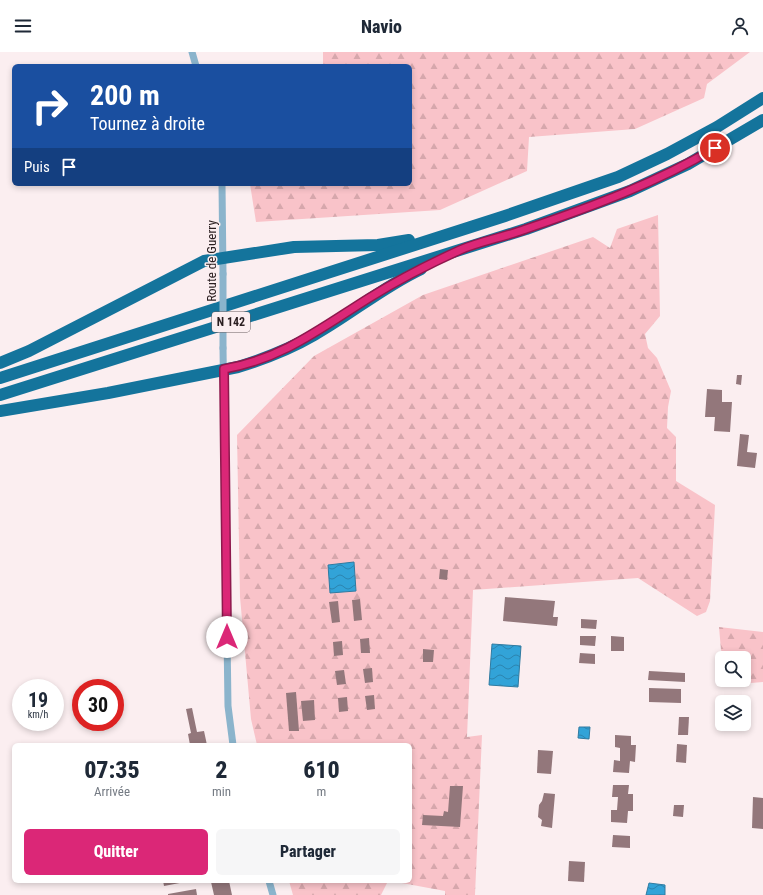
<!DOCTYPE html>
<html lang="fr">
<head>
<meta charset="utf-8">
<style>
	body { margin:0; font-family:"Roboto Condensed",sans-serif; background:#f6f6f7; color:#1f2937; height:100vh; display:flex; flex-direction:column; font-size:15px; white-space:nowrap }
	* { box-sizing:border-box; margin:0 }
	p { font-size:13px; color:#747a83 }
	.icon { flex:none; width:22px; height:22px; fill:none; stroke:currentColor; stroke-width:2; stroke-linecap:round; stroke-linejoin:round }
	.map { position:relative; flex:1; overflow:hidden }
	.side { position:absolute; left:12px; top:691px; width:400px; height:140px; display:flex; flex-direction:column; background:#fff; border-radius:6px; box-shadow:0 2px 6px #0003 }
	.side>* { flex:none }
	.guide { position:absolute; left:12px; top:12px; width:400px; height:122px; border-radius:6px; box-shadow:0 2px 6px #0003; background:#1a4fa0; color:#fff; overflow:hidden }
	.fabs { position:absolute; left:715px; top:599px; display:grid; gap:8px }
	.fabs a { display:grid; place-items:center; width:36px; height:36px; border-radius:6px; background:#fff; box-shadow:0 2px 6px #0003; font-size:20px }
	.speed { position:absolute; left:12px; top:627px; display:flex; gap:8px; font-size:20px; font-weight:700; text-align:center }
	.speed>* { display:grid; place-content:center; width:52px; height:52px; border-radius:50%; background:#fff; box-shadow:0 2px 6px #0003; line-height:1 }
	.speed small { font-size:10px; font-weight:400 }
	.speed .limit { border:6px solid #d22; background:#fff; color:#111 }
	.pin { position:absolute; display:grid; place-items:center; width:34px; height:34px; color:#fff; margin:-17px; border:2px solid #fff; border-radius:50%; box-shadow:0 1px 4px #0007 }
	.me { position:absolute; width:44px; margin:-22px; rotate:0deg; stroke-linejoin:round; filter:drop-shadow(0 0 3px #0008) }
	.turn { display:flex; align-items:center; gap:14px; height:84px; padding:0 12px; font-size:18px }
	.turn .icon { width:52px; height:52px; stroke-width:2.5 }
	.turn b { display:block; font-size:28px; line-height:34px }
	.then { display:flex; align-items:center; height:38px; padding:0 12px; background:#0003; gap:8px; font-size:15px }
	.eta { display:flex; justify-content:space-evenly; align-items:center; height:68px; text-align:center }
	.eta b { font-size:24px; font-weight:800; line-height:28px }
	.button { display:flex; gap:8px; margin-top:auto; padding:8px 12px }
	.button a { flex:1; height:46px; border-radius:6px; background:#db2777; color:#fff; font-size:16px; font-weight:800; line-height:46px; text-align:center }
	.button a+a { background:#f6f6f7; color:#1f2937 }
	header { display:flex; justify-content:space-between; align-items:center; height:52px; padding:0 12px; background:#fff; font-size:18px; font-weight:800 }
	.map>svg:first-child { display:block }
	.forest { fill:url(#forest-firs) }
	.water { fill:url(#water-waves); stroke:#307ba1 }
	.building { fill:#93777b }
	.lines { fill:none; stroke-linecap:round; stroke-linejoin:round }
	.minor { stroke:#8bb4cc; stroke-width:7 }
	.trunk { stroke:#14749c; stroke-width:12 }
	.minor-bridge { stroke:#8bb4cc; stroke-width:7 }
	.route-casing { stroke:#8e194d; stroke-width:10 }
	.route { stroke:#db2777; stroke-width:7 }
	.labels { text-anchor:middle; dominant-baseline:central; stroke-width:3; stroke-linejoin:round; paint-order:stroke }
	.shield { fill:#fbeef0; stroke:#695c5e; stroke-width:1 }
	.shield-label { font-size:12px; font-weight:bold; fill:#2a1e20 }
	.street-label { font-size:13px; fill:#2a1e20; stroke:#fbeef0 }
</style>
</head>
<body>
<header><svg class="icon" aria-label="menu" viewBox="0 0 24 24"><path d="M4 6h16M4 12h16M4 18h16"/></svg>Navio<svg class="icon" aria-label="person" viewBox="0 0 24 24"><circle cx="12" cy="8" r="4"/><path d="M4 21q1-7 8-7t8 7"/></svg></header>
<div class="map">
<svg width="763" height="843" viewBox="0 0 763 843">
	<defs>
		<pattern id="forest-firs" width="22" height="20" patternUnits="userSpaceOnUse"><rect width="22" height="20" fill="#f9c3c9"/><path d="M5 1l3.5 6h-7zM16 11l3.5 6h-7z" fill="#d6a7ac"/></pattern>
		<pattern id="water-waves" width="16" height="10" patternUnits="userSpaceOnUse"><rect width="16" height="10" fill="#32a3d8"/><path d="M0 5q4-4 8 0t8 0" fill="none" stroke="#2b84af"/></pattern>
	</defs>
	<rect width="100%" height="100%" fill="#fbeef0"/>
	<g class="forest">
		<path d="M323 0H750L707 32 704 46 635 77 529 85 527 119 440 158 256 170 250 132H410V14H323Z"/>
		<path d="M658 163 660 264 645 282 648 296 657 306 671 339 668 355 667 376 676 385V429L715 453 710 549 706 560 697 564 638 526 473 538 467 685 482 683 475 843H445V839L391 829H410V693H257L251 667 240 545 237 383 314 304 423 243 593 185 610 196 617 177Z"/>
		<path d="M719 575 763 580V630L739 632 737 628H744V606H725L721 598Z"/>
		<path d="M289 829H388L381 843H293Z"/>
	</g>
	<g class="water">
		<path d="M354 510 356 539 330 541 328 513Z"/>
		<path d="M492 592 521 594 518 635 489 633Z"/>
		<path d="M579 675H590L589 687 578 686Z"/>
		<path d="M649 831 665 833V843H646Z"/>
	</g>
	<g class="building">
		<path d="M737 323H742L741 333 736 332Z"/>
		<path d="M707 337 722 338V350H732L730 380 714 379 715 365H705Z"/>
		<path d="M740 382 749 383 747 400 757 401 755 416 737 414Z"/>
		<path d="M440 517 448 518 447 528 439 527Z"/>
		<path d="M505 545 555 549 553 565H558L557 574 503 569Z"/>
		<path d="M360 547 362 568 354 569 352 548Z"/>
		<path d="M338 549 340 570 332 571 329 550Z"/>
		<path d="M581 567 597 568 596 577 581 576Z"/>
		<path d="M580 584H596L595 594 580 593Z"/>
		<path d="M611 584 624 585V599H611Z"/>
		<path d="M369 586 370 601H361L360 587Z"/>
		<path d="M342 589 343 603 334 604 333 590Z"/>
		<path d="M423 597 434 598 433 610H423Z"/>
		<path d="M580 601 595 602V612L579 611Z"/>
		<path d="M372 616 373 630 365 631 363 617Z"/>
		<path d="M344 618 346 632 337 633 335 619Z"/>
		<path d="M649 619 685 621V630L648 628Z"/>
		<path d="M649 636 681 637V651L649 650Z"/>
		<path d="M296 640 299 679H289L286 641Z"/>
		<path d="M374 643 375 657 367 658 365 644Z"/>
		<path d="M347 645 348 659 339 660 338 646Z"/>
		<path d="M314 648 315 668 303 669 301 649Z"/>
		<path d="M192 656 197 680 204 679 207 693H190L188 682 191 681 186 657Z"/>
		<path d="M679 665H689L688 683H678Z"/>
		<path d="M615 683 631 684V693H636L635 710 630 709 629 721 613 720 614 708 620 709V696L615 695Z"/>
		<path d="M677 692 687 693 686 711 676 710Z"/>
		<path d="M538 698 553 699 551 722 537 721Z"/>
		<path d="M613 733H629L628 742H633V759H628L627 771 611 770V758H617L618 745H612Z"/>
		<path d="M450 734H463L460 775 422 773 423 763 443 764 444 759 448 760Z"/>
		<path d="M544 741 555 742 552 776 541 774 542 768 538 765 539 753 542 749Z"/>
		<path d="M753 745 763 746V777L752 776Z"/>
		<path d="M674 753H684L683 765 673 764Z"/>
		<path d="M613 783 630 784V796L612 795Z"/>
		<path d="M569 809 585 810 584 830 568 829Z"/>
		<path d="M163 829H185V830L164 834Z"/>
		<path d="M205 829H229L232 843H214L211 830 206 831Z"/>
		<path d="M196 837 197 843H168V842Z"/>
	</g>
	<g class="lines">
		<g class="minor">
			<path d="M192 0 196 14"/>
			<path d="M222 132 223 222"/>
			<path d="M223 296 228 654 233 693"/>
			<path d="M269 829 273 843"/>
		</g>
		<g class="trunk">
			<path d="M0 311 29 299 204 209 294 195 378 193 409 188"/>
			<path d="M0 326 505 164 618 125 667 102 717 75 763 46"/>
			<path d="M0 343 526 177 630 139 688 112 763 68"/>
			<path d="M0 359 108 341 238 315C264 307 290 297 314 283 351 262 383 235 421 217"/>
		</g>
		<path class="minor-bridge" d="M223 222V296"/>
	</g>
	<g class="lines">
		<g class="route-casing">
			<path id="route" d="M227 585 224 317C282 307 321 276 369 246 398 228 429 212 460 198 481 189 505 185 526 177 591 155 656 131 715 96"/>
		</g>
		<use href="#route" class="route"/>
	</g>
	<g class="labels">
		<rect class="shield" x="212" y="260" width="38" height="20" rx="3"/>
		<g class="shield-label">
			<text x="231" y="270">N 142</text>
		</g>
		<g class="street-label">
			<text transform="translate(211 209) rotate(-90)">Route de Guerry</text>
		</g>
	</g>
</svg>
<div class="fabs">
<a><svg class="icon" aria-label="search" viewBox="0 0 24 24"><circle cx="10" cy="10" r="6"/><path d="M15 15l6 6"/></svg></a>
<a><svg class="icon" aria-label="layers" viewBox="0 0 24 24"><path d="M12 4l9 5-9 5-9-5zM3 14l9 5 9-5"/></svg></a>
</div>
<div class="speed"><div>19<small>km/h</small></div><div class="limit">30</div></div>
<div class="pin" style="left:715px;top:96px;background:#d93025"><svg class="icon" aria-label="arrive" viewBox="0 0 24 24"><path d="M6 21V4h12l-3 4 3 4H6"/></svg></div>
<svg class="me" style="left:227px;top:585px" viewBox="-20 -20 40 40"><circle r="19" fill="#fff"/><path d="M0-13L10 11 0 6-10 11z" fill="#db2777"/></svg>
<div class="guide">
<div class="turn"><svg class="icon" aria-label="right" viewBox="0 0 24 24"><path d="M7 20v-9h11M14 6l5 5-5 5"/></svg><div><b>200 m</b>Tournez à droite</div></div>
<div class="then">Puis<svg class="icon" aria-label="arrive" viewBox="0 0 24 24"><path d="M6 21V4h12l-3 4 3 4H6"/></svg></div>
</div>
<section class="side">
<div class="eta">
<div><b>07:35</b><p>Arrivée</p></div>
<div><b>2</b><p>min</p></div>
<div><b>610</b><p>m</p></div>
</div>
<div class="button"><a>Quitter</a><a>Partager</a></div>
</section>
</div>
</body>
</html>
